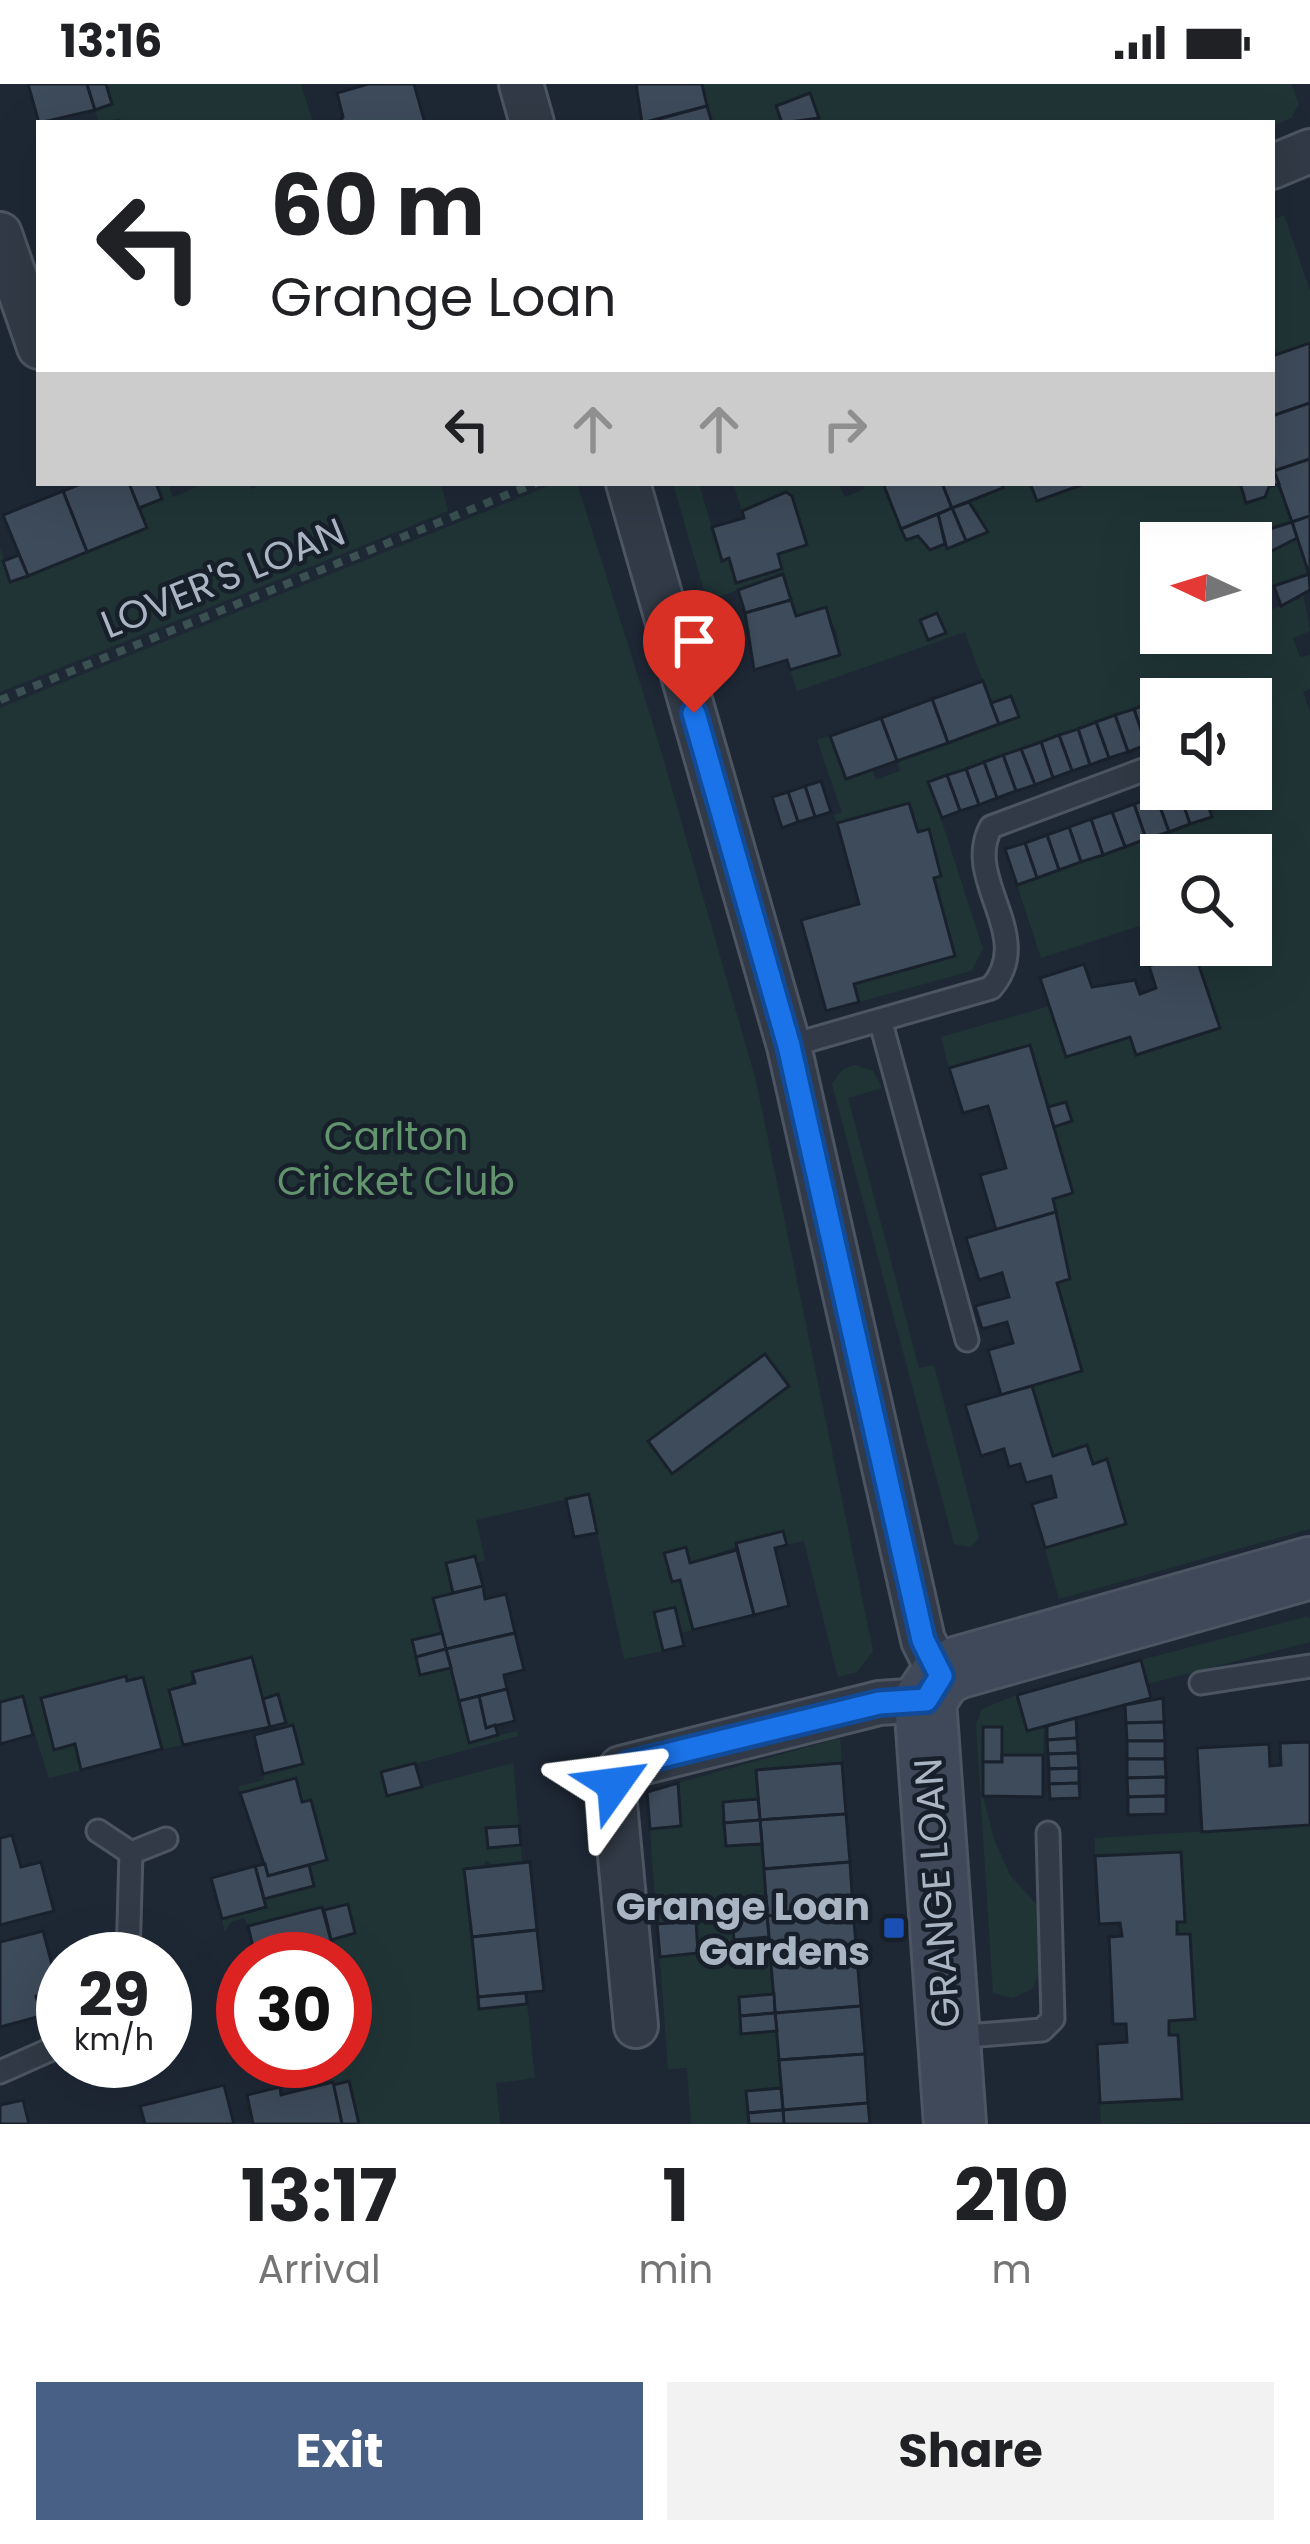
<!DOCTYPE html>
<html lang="en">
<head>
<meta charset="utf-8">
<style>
	body { margin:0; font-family:Poppins,sans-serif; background:#f2f2f2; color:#202124; height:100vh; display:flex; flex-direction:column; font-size:45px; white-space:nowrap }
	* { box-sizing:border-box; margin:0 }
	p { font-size:39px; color:#757577 }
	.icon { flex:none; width:66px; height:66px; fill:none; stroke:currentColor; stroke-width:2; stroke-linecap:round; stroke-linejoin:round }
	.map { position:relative; height:2040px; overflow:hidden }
	.sheet { display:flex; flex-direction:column; background:#fff; flex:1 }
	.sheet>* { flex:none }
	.top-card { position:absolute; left:36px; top:36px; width:1239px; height:366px; border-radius:0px; box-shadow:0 12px 48px #0002; background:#fff; color:#202124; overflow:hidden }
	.needle { width:78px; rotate:274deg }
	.buttons { position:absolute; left:1140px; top:438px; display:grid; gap:24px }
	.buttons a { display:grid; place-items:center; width:132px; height:132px; border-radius:0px; background:#fff; box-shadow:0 12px 48px #0002; font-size:60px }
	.speed { position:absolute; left:36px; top:1848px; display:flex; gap:24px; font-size:60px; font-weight:700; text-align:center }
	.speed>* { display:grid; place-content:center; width:156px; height:156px; border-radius:50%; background:#fff; box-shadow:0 12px 48px #0002; line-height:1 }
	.speed small { font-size:30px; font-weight:400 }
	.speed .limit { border:18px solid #d22; background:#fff; color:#111 }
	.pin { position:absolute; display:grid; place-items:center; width:102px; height:102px; color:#fff; margin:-123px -51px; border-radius:50% 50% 50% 0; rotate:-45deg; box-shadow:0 0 12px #0007 }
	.pin .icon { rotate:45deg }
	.me { position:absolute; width:132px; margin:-66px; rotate:59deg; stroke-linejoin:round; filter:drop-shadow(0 0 9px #0008) }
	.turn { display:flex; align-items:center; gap:42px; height:252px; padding:0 36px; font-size:54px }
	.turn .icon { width:156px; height:156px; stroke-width:2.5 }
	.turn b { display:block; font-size:84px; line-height:102px }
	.lanes { display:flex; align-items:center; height:114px; padding:0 36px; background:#0003; justify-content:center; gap:60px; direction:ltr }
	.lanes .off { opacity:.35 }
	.eta { display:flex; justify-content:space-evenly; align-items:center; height:204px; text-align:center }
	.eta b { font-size:72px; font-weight:700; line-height:84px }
	.cta { display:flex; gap:24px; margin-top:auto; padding:24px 36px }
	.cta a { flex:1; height:138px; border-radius:0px; background:#486085; color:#fff; font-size:48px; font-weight:700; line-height:138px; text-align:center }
	.cta a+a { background:#f2f2f2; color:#202124 }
	.status { display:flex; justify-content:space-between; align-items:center; height:84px; padding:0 60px; background:#fff; direction:ltr }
	.status svg { height:33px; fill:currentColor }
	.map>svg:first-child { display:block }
	.green { fill:#203436; fill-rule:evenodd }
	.building { fill:#3e4b5a; stroke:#19212c; stroke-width:3 }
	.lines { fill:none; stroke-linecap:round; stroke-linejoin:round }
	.lane-casing { stroke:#4c5561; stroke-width:27 }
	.street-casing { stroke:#4c5561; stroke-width:48 }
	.secondary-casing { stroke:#4c5561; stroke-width:66 }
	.path { stroke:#3a5051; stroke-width:8; stroke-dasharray:9 9; stroke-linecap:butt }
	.lane { stroke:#313a46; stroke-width:21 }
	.street { stroke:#313a46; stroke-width:42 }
	.secondary { stroke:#3f4959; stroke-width:60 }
	.route-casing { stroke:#114b97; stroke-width:30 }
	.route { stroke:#1a73e8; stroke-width:21 }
	.transit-dot { fill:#1a4fb4; stroke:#171f2a; stroke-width:4.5 }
	.labels { text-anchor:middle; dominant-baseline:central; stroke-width:9; stroke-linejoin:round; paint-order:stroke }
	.street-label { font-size:39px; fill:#aab5c3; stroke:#171f2a }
	.park-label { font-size:39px; fill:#62946d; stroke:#171f2a }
	.poi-label { font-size:39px; font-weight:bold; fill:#aab5c3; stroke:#171f2a; text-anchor:end }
</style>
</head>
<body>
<div class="status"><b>13:16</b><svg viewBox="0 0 49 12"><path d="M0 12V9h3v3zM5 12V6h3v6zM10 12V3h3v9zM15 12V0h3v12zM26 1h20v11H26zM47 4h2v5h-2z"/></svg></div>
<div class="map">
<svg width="1310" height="2040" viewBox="0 0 1310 2040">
	<rect width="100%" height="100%" fill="#1e2835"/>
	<g class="green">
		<path d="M106 0H301L313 39H122L120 34 99 39 95 26Z"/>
		<path d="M702 0H1291L1299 20 1291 34 1272 42 806 39 819 34 776 22 782 39H712Z"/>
		<path d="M1284 131 1310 207V259L1277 270 1272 256V136Z"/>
		<path d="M156 399H168L173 413 206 399H248L251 405 266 399H441L448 427 0 608V464L11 498 146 445 139 424 162 415Z"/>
		<path d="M556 399H577L657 653 756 997 873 1567 857 1588 838 1593 804 1457 787 1461 782 1447 690 1479 685 1464 665 1469 672 1497 680 1496 693 1546 681 1549 675 1524 655 1528 663 1567 624 1575 589 1410 476 1436 485 1476 476 1479 474 1472 446 1479 453 1509 434 1515 442 1549 412 1557 420 1591 451 1584 469 1658 517 1647 518 1652 381 1689 388 1712 513 1679 519 1742 486 1745 488 1764 521 1761 522 1779 493 1781 485 1776V1782L464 1785 479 1925 527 1920 535 1994 496 1999 500 2040H359L349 1998 333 2001 328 1980 350 1974 345 1875H336L331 1856 355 1849 348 1820 248 1842 244 1834 231 1838 225 1848 222 1835 265 1824 264 1815 313 1802 309 1781 327 1776 311 1716 302 1718 296 1694 240 1709 239 1702 264 1696 263 1690 303 1680 271 1647 285 1638 277 1611 263 1615 192 1588 183 1661 162 1665 143 1593 127 1597 125 1592 41 1614 53 1665 75 1660 81 1686 49 1694 23 1613 0 1618V624Z"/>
		<path d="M699 399 721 476 729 474 737 499 782 485 778 470 807 461 792 412 785 408 742 427 733 399H838L845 413 864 405 862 399H883L906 456 918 452 930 466 945 460 948 465 987 449 969 418 1002 404 1001 399H1240L1247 419 1265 413 1269 403 1279 400 1292 438 1264 471 1297 454 1309 490 1262 506 1269 526 1300 515 1303 509 1310 547 1293 554 1300 573 1310 571V605L1303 608 1310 628V1445L1059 1515 1045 1464 1126 1440 1107 1376 1093 1380 1087 1362 1053 1372 1032 1302 1082 1287 1057 1199 1070 1195 1053 1115 1073 1109 1054 1043 1072 1036 1048 1023 1030 961 949 984 941 953 1050 922 1067 973 1130 953 1136 971 1219 944 1192 861H1251V771H1161V835L1041 874 1017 801 1211 733 1203 705H1251V615L1171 611 929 698 983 865 971 887 859 918 854 900 955 871 934 794 941 791 929 746 918 748 909 719 837 739 834 731 842 728 817 656 830 652 846 695 872 685 876 696 900 687 897 677 1018 632 1011 612 991 619 965 548 797 607 790 586 839 572 837 549 825 524 796 532 783 490 707 517 673 400ZM1161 459H1251V549H1161Z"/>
		<path d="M854 981 873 987 882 1004 848 1014 919 1284 934 1281 979 1453 971 1463 954 1460 832 1000 842 986Z"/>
		<path d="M1305 1533 1310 1534V1558L1147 1600 1141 1576Z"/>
		<path d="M1017 1611 1027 1646 1044 1643 1043 1671H1002V1643L983 1644V1712L994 1755 1010 1791 1037 1821 1040 1888 1032 1905 1013 1914 993 1909 976 1641 982 1625Z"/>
		<path d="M840 1654 842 1679 757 1686 758 1715 723 1719 726 1762 762 1760 766 1812 731 1815 769 1853 774 1910 739 1913 741 1949 777 1947 781 2004 746 2007 749 2040H691L687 1984 668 1985 660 1873 698 1869 695 1837 657 1840 650 1745 681 1742 678 1699Z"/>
		<path d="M1310 1741V2038L1101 2040 1100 2019 1181 2015 1178 1952 1169 1951V1937L1195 1934 1190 1850H1177V1838H1184L1095 1772V1754Z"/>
	</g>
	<g class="building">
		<path d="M28 0H87L95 26 39 39Z"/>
		<path d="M87 0H106L112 20 95 26Z"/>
		<path d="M368 0H414L425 39H339L343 33 337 9Z"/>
		<path d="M636 0H702L707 22 642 39Z"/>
		<path d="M810 9 819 34 782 39 776 22Z"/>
		<path d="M707 22 712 39H644Z"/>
		<path d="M1310 259V319L1272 332V272Z"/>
		<path d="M1310 319V375L1274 387 1272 332Z"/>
		<path d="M1310 375V432L1292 438 1274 387Z"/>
		<path d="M1274 387 1279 400 1269 403 1265 413 1246 419 1240 399H1272Z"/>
		<path d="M83 399H129L147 444 87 468 63 407Z"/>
		<path d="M129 399H156L162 415 139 424Z"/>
		<path d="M883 399H942L952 424 901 445Z"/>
		<path d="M942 399H1001L1003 404 952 424Z"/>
		<path d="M1030 399H1087L1037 417Z"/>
		<path d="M63 407 87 468 28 492 3 431Z"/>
		<path d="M786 408 792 412 807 461 778 470 782 485 736 499 729 474 722 477 712 443 744 434 742 427Z"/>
		<path d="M969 418 988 448 966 457 952 424Z"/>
		<path d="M952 424 966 457 947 465 938 430Z"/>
		<path d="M938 430 945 460 930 466 918 452 906 456 901 445Z"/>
		<path d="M1310 432V490H1309L1292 438Z"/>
		<path d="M1292 438 1297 454 1264 471 1257 449Z"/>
		<path d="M19 471 28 492 10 498 3 477Z"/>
		<path d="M783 490 791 516 745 529 738 506Z"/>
		<path d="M1309 490 1310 506 1281 522 1274 502Z"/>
		<path d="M791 516 796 532 826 523 840 571 790 586 787 576 754 586 745 529Z"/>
		<path d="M937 529 946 549 928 556 920 536Z"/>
		<path d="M983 597 999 640 948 659 932 615Z"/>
		<path d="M1011 612 1019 633 999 640 991 619Z"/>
		<path d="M932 615 948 659 897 677 881 634Z"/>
		<path d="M1152 618 1161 656 1146 661 1134 625Z"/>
		<path d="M1134 625 1146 661 1128 668 1115 631Z"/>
		<path d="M1115 631 1128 668 1109 674 1096 638Z"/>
		<path d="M881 634 897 677 846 695 830 652Z"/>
		<path d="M1096 638 1109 674 1090 681 1078 645Z"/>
		<path d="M1078 645 1090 681 1072 687 1059 651Z"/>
		<path d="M1059 651 1072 687 1053 694 1041 658Z"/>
		<path d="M1041 658 1053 694 1035 701 1021 665Z"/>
		<path d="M1021 665 1035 701 1016 707 1003 671Z"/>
		<path d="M1003 671 1016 707 997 714 984 678Z"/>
		<path d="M984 678 997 714 979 721 966 685Z"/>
		<path d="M966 685 979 721 960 727 947 691Z"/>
		<path d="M947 691 960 727 942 734 928 698Z"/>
		<path d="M821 697 831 728 815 733 805 702Z"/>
		<path d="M805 702 815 733 798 738 788 708Z"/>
		<path d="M1178 705H1203L1212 733 1190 740Z"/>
		<path d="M1178 705 1190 740 1169 748 1156 712Z"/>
		<path d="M788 708 798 738 782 744 772 713Z"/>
		<path d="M1156 712 1169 748 1146 755 1134 720Z"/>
		<path d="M909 719 918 748 929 745 941 792 934 794 955 872 854 900 859 918 826 927 801 836 859 820 837 739Z"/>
		<path d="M1134 720 1146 755 1125 763 1112 728Z"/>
		<path d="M1112 728 1125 763 1103 771 1091 735Z"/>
		<path d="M1091 735 1103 771 1081 778 1069 743Z"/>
		<path d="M1069 743 1081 778 1059 786 1047 751Z"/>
		<path d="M1047 751 1059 786 1037 794 1025 759Z"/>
		<path d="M1025 759 1037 794 1017 801 1005 765Z"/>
		<path d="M1194 867 1220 944 1136 971 1130 953 1066 973 1040 894 1084 880 1092 903 1135 896 1140 910 1156 904 1149 882Z"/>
		<path d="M1030 961 1073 1109 1053 1115 1056 1128 996 1146 980 1091 1006 1084 988 1022 963 1029 949 984Z"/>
		<path d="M1066 1018 1072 1037 1054 1043 1048 1023Z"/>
		<path d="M1056 1128 1070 1195 1057 1199 1082 1287 1001 1311 988 1266 1013 1259 1007 1238 982 1245 975 1222 1009 1213 1002 1189 979 1196 966 1154Z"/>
		<path d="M765 1270 789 1302 672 1390 648 1357Z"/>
		<path d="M1032 1302 1053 1372 1087 1361 1093 1380 1107 1375 1126 1440 1045 1464 1032 1420 1056 1413 1051 1392 1026 1399 1020 1380 1009 1383 1004 1365 981 1372 965 1321Z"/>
		<path d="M589 1410 597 1449 574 1453 566 1415Z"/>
		<path d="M783 1447 787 1461 775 1464 789 1522 754 1531 736 1459Z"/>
		<path d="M686 1463 690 1479 737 1466 754 1531 693 1546 680 1496 672 1498 664 1469Z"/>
		<path d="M475 1472 483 1502 453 1509 446 1479Z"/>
		<path d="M483 1502 485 1515 506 1510 515 1549 446 1565 433 1514Z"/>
		<path d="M675 1523 684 1562 663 1567 654 1528Z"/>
		<path d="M442 1549 446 1565 416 1573 412 1556Z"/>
		<path d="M515 1549 524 1586 504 1591 507 1605 459 1617 446 1565Z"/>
		<path d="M446 1565 451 1584 420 1591 416 1573Z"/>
		<path d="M252 1573 270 1643 183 1661 169 1606 195 1599 192 1588Z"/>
		<path d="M1141 1576 1151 1614 1027 1647 1017 1611Z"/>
		<path d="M126 1592 127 1597 143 1593 162 1665 81 1686 75 1660 54 1666 41 1614Z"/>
		<path d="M507 1605 515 1637 486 1644 479 1612Z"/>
		<path d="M278 1610 286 1639 270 1643 263 1615Z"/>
		<path d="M23 1612 33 1651 0 1660V1618Z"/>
		<path d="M479 1612 486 1644 495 1641 498 1651 469 1659 459 1617Z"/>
		<path d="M1163 1614 1164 1638 1126 1639 1125 1621Z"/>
		<path d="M1076 1634 1077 1654 1047 1656V1642Z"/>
		<path d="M1164 1638 1165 1657H1127L1126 1639Z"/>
		<path d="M293 1641 303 1680 263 1690 254 1651Z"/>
		<rect x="983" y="1643" width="19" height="35"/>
		<path d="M1077 1654 1078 1669 1048 1670 1047 1656Z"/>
		<rect x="1127" y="1657" width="38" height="18"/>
		<path d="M1310 1658V1741L1202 1748 1197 1664 1269 1660 1270 1682 1281 1681 1280 1659Z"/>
		<path d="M1078 1669 1079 1684 1049 1685 1048 1670Z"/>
		<path d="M1002 1671H1043V1713L983 1712V1678H1002Z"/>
		<path d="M1127 1675H1165L1166 1693 1127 1694Z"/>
		<path d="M415 1679 422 1703 387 1712 381 1688Z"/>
		<path d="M842 1679 846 1730 760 1736 756 1686Z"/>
		<path d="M1079 1684V1699L1049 1700V1685Z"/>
		<path d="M1166 1693V1712L1128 1713 1127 1694Z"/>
		<path d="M296 1694 302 1718 311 1716 327 1776 268 1792 240 1709Z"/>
		<path d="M678 1699 681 1742 650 1745 647 1708Z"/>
		<path d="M1079 1699 1080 1714 1050 1715 1049 1700Z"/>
		<path d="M1166 1712V1730L1128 1731V1713Z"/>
		<path d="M758 1715 760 1736 724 1739 723 1718Z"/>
		<path d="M846 1730 850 1778 764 1785 760 1736Z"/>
		<path d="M760 1736 762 1760 726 1762 724 1739Z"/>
		<path d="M519 1742 521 1761 488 1764 486 1744Z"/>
		<path d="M12 1751 21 1783 41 1778 54 1827 0 1841V1754Z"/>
		<path d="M1181 1768 1185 1838H1177V1850H1190L1195 1935 1169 1937V1951H1178L1182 2015 1100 2019 1097 1960 1127 1958 1126 1940H1113L1109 1853 1122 1852 1120 1839 1099 1840 1095 1772Z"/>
		<path d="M530 1778 537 1846 472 1853 464 1785Z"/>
		<path d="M850 1778 853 1825 767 1832 764 1785Z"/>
		<path d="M265 1780 268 1792 309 1781 314 1802 264 1815 255 1782Z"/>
		<path d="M255 1782 266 1823 222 1835 211 1794Z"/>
		<path d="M766 1812 767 1832 732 1834 730 1815Z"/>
		<path d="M348 1820 355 1849 331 1856 324 1826Z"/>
		<path d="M322 1823 336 1875H256L248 1842Z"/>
		<path d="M853 1825 857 1873 771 1880 767 1832Z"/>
		<path d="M767 1832 769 1853 734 1856 732 1834Z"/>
		<path d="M696 1837 698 1869 660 1873 657 1840Z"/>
		<path d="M537 1846 544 1907 478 1913 472 1853Z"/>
		<path d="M43 1847 59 1906 36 1912 41 1932 0 1943V1858Z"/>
		<path d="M857 1873 861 1922 775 1929 771 1880Z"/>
		<path d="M526 1909 527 1920 479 1925 478 1913Z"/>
		<path d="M774 1910 775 1929 740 1932 739 1913Z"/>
		<path d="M861 1922 865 1970 779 1976 775 1929Z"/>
		<path d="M775 1929 777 1947 741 1950 740 1932Z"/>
		<path d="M865 1970 868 2019 783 2026 779 1976Z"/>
		<path d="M349 1997 359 2040H342L333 2001Z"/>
		<path d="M333 1998 342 2040H253L247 2011 280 2003 281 2011Z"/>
		<path d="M224 2001 234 2040H145L140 2022Z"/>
		<path d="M781 2004 783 2026 748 2029 746 2007Z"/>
		<path d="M23 2016 29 2040H0V2021Z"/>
		<path d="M868 2019 870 2040H784L783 2026Z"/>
		<path d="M783 2026 784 2040H749L748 2029Z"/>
	</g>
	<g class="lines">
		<g class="lane-casing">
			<g id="lane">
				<path d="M881 939 967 1256"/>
				<path d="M789 962 991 904C1037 852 962 796 991 743L1154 682"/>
				<path d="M1201 1599 1310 1582"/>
				<path d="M98 1747 131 1769 128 1875"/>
				<path d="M131 1769 166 1755"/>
				<path d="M165 1932 174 1936"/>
				<path d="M954 1953 1042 1946 1053 1935 1048 1749"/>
				<path d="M0 1988 63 1960"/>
			</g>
		</g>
		<g class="street-casing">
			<g id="street">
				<path d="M521 0 532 39"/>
				<path d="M1272 83 1310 67"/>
				<path d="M0 150 39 263"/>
				<path d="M628 399 789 962 923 1556 941 1592"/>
				<path d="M636 1942 614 1709 621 1684 879 1619 925 1616"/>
			</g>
		</g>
		<g class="secondary-casing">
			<path id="secondary" d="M955 2040 925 1616 941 1592 956 1584 1310 1484"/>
		</g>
		<path class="path" d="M0 616 536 399"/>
		<use href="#lane" class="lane"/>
		<use href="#street" class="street"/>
		<use href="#secondary" class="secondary"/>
	</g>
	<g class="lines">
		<g class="route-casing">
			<path id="route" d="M614 1700 617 1688 629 1680 879 1619 926 1616 941 1592 923 1556 789 962 694 629"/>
		</g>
		<use href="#route" class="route"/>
	</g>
	<rect class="transit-dot" x="882" y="1832" width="24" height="24" rx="6"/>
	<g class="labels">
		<g class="street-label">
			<text transform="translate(223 494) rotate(-22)">LOVER'S LOAN</text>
			<text transform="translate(937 1809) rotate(-94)">GRANGE LOAN</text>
		</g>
		<g class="park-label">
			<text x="396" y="1052">Carlton<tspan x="396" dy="45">Cricket Club</tspan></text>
		</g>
		<g class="poi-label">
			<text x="870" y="1822">Grange Loan<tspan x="870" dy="45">Gardens</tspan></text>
		</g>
	</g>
</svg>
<div class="buttons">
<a><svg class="needle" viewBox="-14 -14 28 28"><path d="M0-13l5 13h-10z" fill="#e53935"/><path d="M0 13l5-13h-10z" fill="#757577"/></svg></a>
<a><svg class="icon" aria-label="sound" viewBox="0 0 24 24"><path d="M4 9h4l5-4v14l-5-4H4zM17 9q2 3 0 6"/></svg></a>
<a><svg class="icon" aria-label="search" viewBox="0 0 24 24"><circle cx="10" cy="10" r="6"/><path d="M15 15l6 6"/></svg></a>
</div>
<div class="speed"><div>29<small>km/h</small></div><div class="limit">30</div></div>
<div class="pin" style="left:694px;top:629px;background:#d93025"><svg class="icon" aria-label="arrive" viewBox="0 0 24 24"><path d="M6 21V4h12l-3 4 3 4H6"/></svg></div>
<svg class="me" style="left:614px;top:1700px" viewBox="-20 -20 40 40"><path d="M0-17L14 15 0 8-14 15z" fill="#1a73e8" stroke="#fff" stroke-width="4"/></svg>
<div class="top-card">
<div class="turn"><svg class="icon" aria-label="left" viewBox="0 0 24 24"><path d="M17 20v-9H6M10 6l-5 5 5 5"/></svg><div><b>60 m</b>Grange Loan</div></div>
<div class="lanes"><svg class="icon" aria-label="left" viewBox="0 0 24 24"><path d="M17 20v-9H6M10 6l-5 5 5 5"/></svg><svg class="icon off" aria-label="ahead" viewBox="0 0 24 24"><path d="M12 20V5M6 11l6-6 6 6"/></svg><svg class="icon off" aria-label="ahead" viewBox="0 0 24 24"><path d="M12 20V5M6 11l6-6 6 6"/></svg><svg class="icon off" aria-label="right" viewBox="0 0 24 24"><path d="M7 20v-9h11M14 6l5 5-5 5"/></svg></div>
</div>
</div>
<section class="sheet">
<div class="eta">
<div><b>13:17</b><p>Arrival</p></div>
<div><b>1</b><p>min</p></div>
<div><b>210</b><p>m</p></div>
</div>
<div class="cta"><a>Exit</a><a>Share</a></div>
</section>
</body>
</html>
